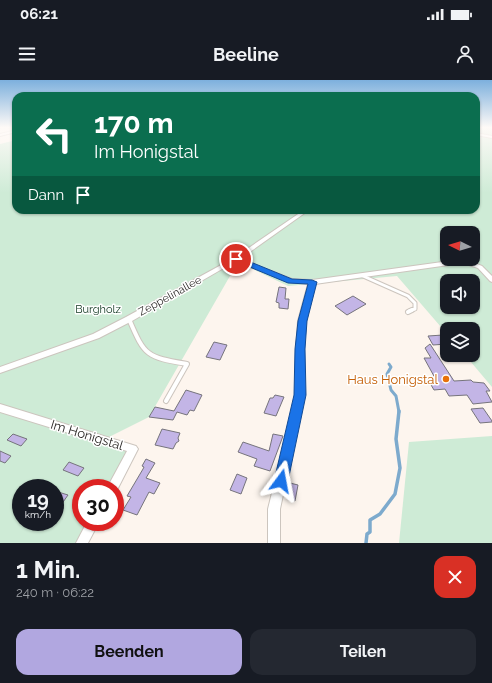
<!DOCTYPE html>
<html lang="de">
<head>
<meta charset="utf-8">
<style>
	body { margin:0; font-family:Raleway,sans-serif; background:#242831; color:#f1f3f6; height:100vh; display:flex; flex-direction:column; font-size:15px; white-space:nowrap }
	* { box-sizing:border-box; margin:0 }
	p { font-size:13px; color:#9ea1a6 }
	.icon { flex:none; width:22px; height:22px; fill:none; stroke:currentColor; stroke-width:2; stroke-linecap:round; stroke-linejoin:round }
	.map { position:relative; height:463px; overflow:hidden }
	.drawer { display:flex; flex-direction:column; background:#171b24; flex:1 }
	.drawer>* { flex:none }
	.top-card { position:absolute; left:12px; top:12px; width:468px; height:122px; border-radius:12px; box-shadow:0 1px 3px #0004; background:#0b6e4f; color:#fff; overflow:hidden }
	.needle { width:26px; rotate:275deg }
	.controls { position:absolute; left:440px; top:146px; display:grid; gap:8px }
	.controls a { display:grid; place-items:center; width:40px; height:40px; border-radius:8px; background:#171b24; box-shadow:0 1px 3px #0004; font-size:20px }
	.speed { position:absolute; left:12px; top:399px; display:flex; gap:8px; font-size:20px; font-weight:700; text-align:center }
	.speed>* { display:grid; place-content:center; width:52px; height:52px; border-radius:50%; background:#171b24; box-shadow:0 1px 3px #0004; line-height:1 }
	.speed small { font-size:10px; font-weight:400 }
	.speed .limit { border:6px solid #d22; background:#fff; color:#111 }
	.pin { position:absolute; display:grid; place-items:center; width:34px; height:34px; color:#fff; margin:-17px; border:2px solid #fff; border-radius:50%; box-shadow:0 1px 4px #0007 }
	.me { position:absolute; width:44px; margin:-22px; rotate:13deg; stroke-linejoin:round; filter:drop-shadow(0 0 3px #0008) }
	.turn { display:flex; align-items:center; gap:14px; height:84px; padding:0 16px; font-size:18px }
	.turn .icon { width:52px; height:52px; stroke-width:2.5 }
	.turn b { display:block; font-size:28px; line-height:34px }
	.then { display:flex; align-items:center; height:38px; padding:0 16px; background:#0003; gap:8px; font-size:15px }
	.round { display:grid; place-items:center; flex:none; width:42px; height:42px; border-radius:12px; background:#242831 }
	.overview { display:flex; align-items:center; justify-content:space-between; height:68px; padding:0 16px }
	h1 { font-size:24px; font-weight:700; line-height:30px }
	.button { display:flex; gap:8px; margin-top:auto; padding:8px 16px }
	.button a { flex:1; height:46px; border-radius:12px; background:#b1a7e0; color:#111; font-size:16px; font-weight:700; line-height:46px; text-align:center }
	.button a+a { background:#242831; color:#f1f3f6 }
	.status { display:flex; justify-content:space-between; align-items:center; height:28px; padding:0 20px; background:#171b24; direction:ltr }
	.status svg { height:11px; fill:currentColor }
	header { display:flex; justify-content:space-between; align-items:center; height:52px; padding:0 16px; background:#171b24; font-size:18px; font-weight:700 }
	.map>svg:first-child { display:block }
	.green { fill:#ceebd6; fill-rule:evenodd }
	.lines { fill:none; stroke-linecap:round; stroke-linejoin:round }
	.stream-far1 { stroke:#7daacd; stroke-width:3 }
	.stream { stroke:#7daacd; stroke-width:3.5 }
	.building { fill:#c3b5e6; stroke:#76747c }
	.service-far1-casing { stroke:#ccc5be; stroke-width:5 }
	.service-casing { stroke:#ccc5be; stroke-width:6 }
	.minor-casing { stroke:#ccc5be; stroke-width:2 }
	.tertiary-casing { stroke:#ccc5be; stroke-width:2 }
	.service-far1 { stroke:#fff; stroke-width:3 }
	.service { stroke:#fff; stroke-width:4 }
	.minor { fill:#fff; fill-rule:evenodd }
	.tertiary { fill:#fff; fill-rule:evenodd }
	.route { fill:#1a73e8; stroke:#114b97 }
	.food-dot { fill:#e8710a; stroke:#fff; stroke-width:1.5 }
	.labels { text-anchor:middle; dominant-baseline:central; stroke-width:3; stroke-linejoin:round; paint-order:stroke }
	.street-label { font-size:11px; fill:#2b2826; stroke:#fff }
	.park-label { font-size:11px; fill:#0f361f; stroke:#fff }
	.near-food-label { font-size:13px; fill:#c56008; stroke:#fff; text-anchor:end }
	.near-street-label { font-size:13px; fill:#2b2826; stroke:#fff }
</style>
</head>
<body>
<div class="status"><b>06:21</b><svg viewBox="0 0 49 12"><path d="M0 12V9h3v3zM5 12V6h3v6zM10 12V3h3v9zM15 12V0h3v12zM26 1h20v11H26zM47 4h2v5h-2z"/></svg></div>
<header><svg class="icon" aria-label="menu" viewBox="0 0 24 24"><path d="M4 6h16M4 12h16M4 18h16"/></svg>Beeline<svg class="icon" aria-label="person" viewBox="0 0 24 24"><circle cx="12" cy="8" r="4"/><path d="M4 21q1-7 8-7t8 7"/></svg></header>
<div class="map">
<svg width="492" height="463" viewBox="0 0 492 463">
	<rect width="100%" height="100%" fill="#fdf5ee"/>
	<g class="green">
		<path d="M476 48H492V307L465 275H473V249H447V254L397 196 288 206 238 182 149 337 107 358 137 367 115 408H81V442H97L86 463H0V64L16 60V130H476ZM447 153H473V179H447ZM447 201H473V227H447ZM21 408H55V442H21Z"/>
		<path d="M492 356V463H399L409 362Z"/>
	</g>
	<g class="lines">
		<path class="stream-far1" d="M389 284 391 287 387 294 391 310 396 316 399 332"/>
		<path class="stream" d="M366 463 367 454 370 452V440L380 434 395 414 400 388 396 359 399 331"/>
	</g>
	<g class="building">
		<path d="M279 207 286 208 285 219H289L288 229 279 228V223L276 222Z"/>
		<path d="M353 216 366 224 347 235 335 226Z"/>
		<path d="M443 255 447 264 433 265 428 256Z"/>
		<path d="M214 262 227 265 220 280 206 277Z"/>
		<path d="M430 264 454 301 471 300 473 302 484 303 490 311H486L492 322 473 324 467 315 449 316 445 309 434 310 427 298H435L424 278H431L425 268Z"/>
		<path d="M186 310 202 315 194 331 190 330 187 335 177 332 173 340 149 337 155 327 174 331Z"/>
		<path d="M275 315 284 317 276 336 264 333 270 318H273Z"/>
		<path d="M483 328 492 341V342L480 343 471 329Z"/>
		<path d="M162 349 180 353 178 358 179 361 176 363 173 369 155 365Z"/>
		<path d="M13 354 27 359 21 366 7 360Z"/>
		<path d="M273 354 283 356 270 391 254 386 257 379 238 372 243 362 269 371Z"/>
		<path d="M0 371 11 376 5 383 0 381Z"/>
		<path d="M146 379 155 383 146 398 160 403 154 414 149 412 137 435 123 430 131 417 127 416 143 389 144 387 142 386Z"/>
		<path d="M69 382 84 388 78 396 63 390Z"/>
		<path d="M237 394 247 398 241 414 230 410Z"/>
		<path d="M290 403 298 405 295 421 288 419Z"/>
		<path d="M55 411 68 415 61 425 55 423Z"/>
	</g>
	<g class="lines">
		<g class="service-far1-casing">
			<path id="service-far1" d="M363 196 408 216 415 223V229L409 231"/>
		</g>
		<g class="service-casing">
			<g id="service">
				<path d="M408 232 412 230"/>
				<path d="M129 239C145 277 147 277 187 284L166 321"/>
			</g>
		</g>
		<g class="minor-casing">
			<g id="minor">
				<path d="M16 50V52L0 56V54Z"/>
				<path d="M304 130H309L240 179 292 199 312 200 464 179 482 186 492 196V202L490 201 478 188 463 183 315 204 306 241 304 269V315L280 429V463H268V429L296 315V269L298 241 308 204 289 202 236 181 132 241 99 258 0 293V287L93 254 126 237 234 178Z"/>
				<path d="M0 324 136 366 138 369 116 412 115 408H107L127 371 0 332Z"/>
				<path d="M87 442H99L88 463H76Z"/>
			</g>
		</g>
		<g class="tertiary-casing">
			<path id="tertiary" d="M476 53 492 56V58L476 55Z"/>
		</g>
		<use href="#service-far1" class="service-far1"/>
		<use href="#service" class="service"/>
		<use href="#minor" class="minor"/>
		<use href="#tertiary" class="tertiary"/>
	</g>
	<linearGradient id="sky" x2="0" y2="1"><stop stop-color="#7db0dd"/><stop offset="0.42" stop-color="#fefaf7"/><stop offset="1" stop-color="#fefaf7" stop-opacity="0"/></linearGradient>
	<rect width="492" height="113" fill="url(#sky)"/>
	<path class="route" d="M236 176 292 199 312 200 317 202 307 241 305 269 306 315 288 401 286 405 281 407 276 405 274 401 294 315 295 269 298 241 308 204 288 203 233 180 232 179Z"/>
	<circle class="food-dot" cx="446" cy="299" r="4"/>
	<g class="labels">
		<g class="street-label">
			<text transform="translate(170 216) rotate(-29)">Zeppelinallee</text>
		</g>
		<g class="park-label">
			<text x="98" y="229">Burgholz</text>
		</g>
		<g class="near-food-label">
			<text x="438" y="299">Haus Honigstal</text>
		</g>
		<g class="near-street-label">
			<text transform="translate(87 355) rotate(17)">Im Honigstal</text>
		</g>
	</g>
</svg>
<div class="controls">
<a><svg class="needle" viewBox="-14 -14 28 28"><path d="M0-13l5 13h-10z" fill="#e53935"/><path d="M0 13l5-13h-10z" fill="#9ea1a6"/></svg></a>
<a><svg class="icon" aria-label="sound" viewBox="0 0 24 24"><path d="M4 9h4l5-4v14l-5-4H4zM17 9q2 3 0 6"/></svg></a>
<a><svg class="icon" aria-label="layers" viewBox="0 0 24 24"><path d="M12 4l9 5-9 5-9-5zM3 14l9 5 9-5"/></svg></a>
</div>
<div class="speed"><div>19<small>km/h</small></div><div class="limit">30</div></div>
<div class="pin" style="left:236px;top:179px;background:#d93025"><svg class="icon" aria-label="arrive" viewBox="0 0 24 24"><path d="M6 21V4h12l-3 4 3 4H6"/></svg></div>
<svg class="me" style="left:281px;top:401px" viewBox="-20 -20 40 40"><path d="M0-17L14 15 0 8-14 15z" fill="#1a73e8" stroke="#fff" stroke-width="4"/></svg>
<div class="top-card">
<div class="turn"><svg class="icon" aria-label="left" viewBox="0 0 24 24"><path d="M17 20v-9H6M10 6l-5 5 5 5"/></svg><div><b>170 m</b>Im Honigstal</div></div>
<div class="then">Dann<svg class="icon" aria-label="arrive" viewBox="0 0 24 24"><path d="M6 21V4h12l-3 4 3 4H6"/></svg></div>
</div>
</div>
<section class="drawer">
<div class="overview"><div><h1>1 Min.</h1><p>240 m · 06:22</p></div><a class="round" style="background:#d93025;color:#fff"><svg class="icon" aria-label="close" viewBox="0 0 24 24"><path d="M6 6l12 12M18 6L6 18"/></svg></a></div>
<div class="button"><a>Beenden</a><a>Teilen</a></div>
</section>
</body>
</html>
